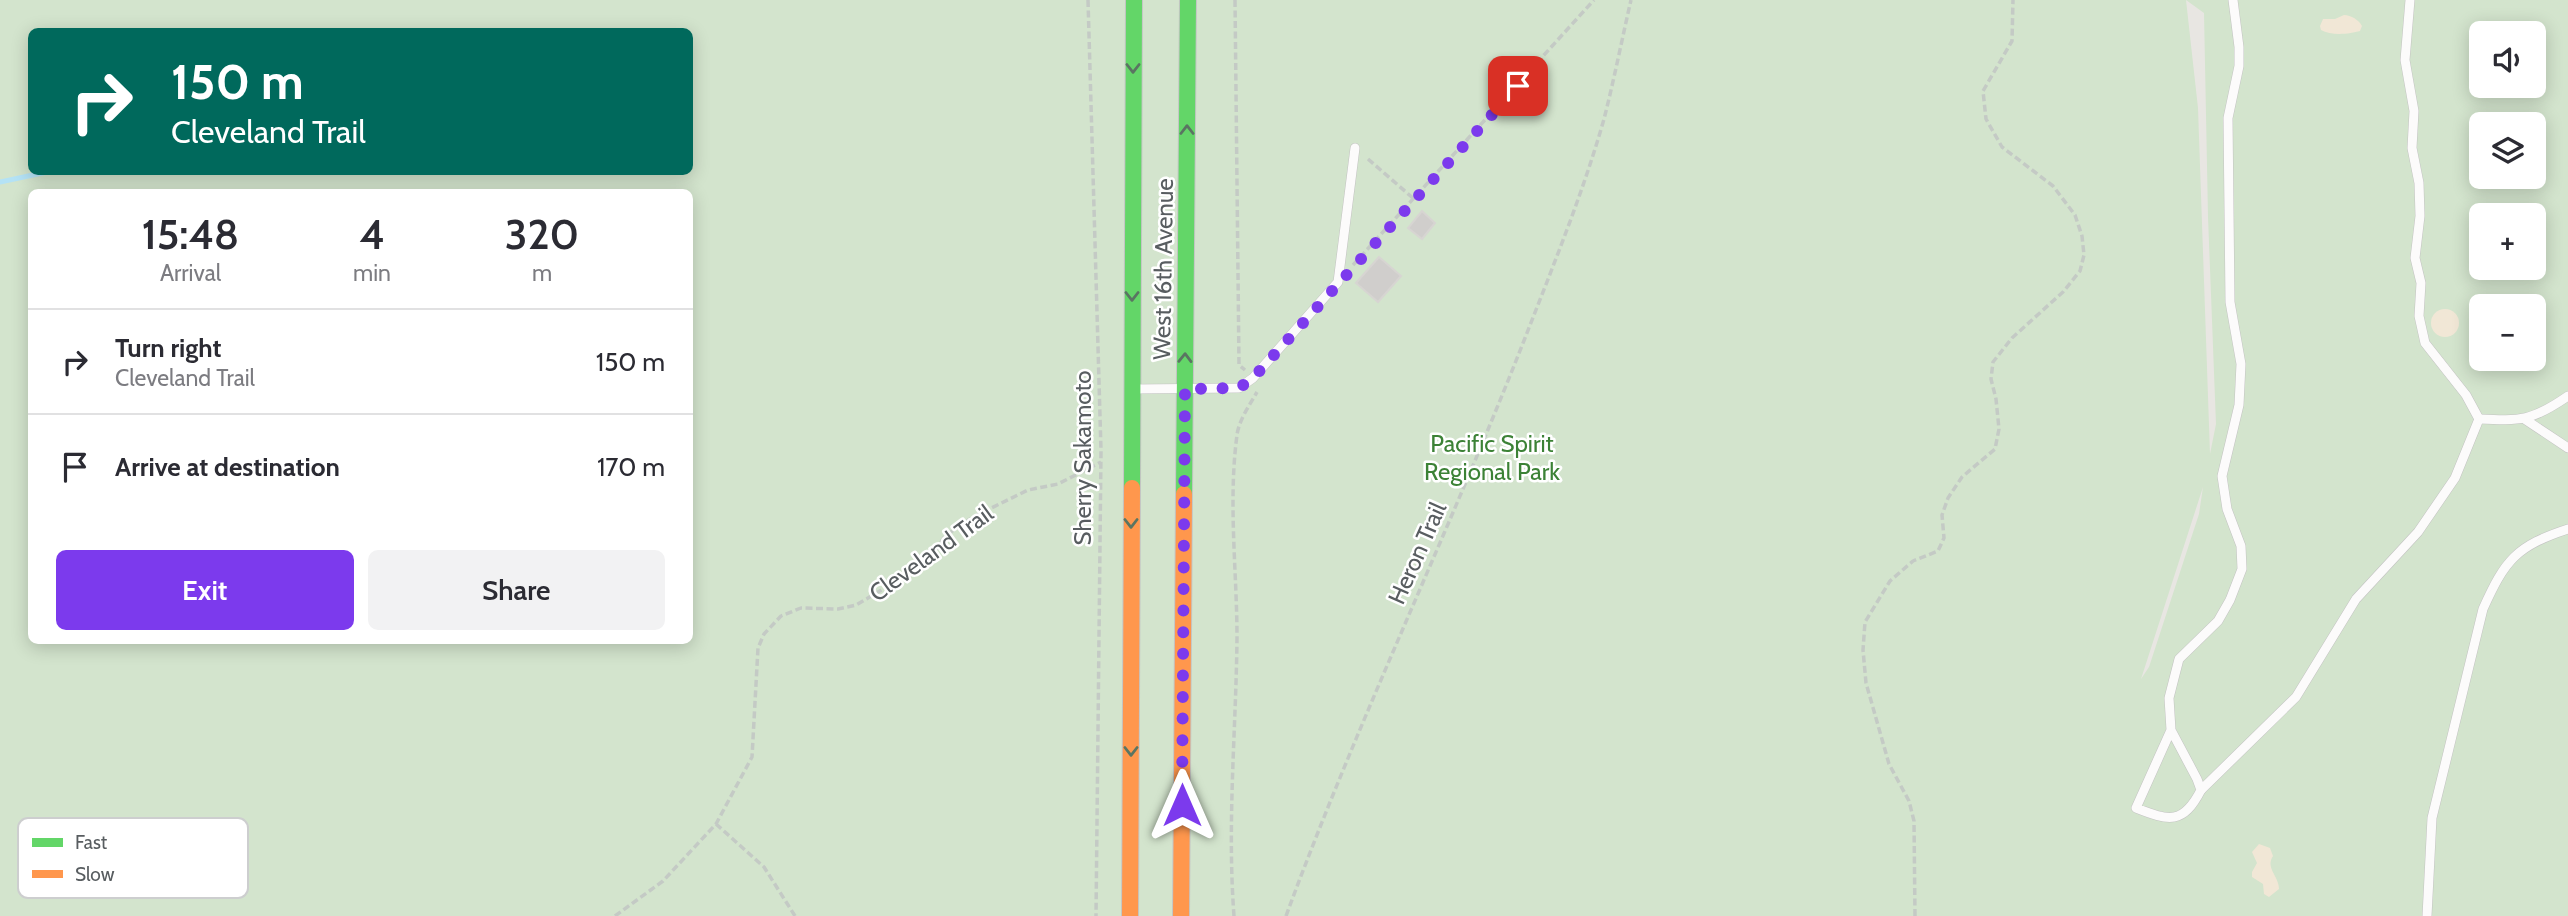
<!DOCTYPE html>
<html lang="en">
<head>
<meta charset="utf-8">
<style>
	body { margin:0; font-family:Cabin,sans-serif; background:#f2f2f3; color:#2b2b33; height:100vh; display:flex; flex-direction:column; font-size:26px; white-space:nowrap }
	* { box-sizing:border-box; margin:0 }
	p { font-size:23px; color:#7c7c81 }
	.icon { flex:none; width:38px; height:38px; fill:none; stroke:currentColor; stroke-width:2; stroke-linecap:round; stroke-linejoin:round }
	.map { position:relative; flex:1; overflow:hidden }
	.sheet { position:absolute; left:28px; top:189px; width:665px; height:455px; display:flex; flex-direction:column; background:#fff; border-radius:10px; box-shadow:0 4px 18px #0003 }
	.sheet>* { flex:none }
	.guide { position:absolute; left:28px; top:28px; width:665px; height:147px; border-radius:10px; box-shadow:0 4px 18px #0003; background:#00695c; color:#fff; overflow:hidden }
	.controls { position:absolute; left:2469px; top:21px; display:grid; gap:14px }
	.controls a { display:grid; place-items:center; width:77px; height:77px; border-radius:10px; background:#fff; box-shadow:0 4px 18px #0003; font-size:35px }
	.pin { position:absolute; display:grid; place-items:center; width:60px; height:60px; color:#fff; margin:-30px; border-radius:14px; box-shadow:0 4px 10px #0006 }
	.me { position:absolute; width:77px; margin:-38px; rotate:0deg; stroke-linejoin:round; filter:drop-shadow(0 0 5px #0008) }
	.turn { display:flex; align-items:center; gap:24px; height:147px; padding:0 28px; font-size:32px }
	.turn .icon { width:91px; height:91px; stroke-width:2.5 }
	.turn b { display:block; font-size:49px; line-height:60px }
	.eta { display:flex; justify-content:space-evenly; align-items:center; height:119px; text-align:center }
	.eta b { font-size:42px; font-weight:600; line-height:49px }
	.action { display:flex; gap:14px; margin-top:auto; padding:14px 28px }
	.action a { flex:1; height:80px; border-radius:10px; background:#7c3aed; color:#fff; font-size:28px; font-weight:600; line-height:80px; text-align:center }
	.action a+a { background:#f2f2f3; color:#2b2b33 }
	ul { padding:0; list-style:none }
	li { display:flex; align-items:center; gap:21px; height:105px; padding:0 28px; border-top:2px solid #e1e1e2 }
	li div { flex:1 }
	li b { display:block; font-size:26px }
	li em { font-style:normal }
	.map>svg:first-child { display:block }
	.green { fill:#d3e4cd; fill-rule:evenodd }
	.sand { fill:#f1e7d6 }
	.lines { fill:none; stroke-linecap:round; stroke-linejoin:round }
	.stream { stroke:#b4e2f5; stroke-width:5 }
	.building { fill:#d0cecc; stroke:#d7d5d2; stroke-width:2 }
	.lane-casing { stroke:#c3c3c2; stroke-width:10 }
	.fast-casing { stroke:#c4c5c4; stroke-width:18 }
	.slow-casing { stroke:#c4c5c4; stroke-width:18 }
	.path { stroke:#c4cac5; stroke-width:3.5; stroke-dasharray:7 3.5; stroke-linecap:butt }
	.lane { stroke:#fcfbfb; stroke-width:9 }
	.fast { stroke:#63d668; stroke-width:16 }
	.slow { stroke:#ff974d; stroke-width:16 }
	.oneway { stroke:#5a7562 }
	.route { stroke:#7c3aed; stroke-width:12; stroke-dasharray:0 21.6 }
	.labels { text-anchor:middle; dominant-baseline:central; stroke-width:5; stroke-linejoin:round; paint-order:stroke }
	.street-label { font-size:24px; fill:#585d60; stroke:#fff }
	.park-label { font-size:24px; fill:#3c8236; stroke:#fff }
	.key { fill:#fff; stroke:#cdcecf; stroke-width:2 }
	.key-label { font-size:19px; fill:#585d60 }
</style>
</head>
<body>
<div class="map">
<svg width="2568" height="916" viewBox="0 0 2568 916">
	<rect width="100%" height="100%" fill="#e8e6e2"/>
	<path class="green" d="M0 0H2568V916H0ZM2186 0 2204 13 2208 217 2216 424 2210 454 2198 108ZM32 32H690V172H32ZM2482 33H2534V86H2482ZM2482 124H2534V177H2482ZM32 192H690V640H32ZM2482 215H2534V268H2482ZM2482 306H2534V359H2482ZM2203 487 2199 514 2149 667 2141 679Z"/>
	<g class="sand">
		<path d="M2344 15C2351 15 2359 20 2362 26L2360 31C2350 34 2331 36 2321 30L2320 26 2323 19H2335Z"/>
		<circle cx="2445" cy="323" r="14"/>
		<path d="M2259 844 2270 848 2273 856C2265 868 2279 876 2279 889L2269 897 2264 894 2263 884 2252 877V872L2257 863 2252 852Z"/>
	</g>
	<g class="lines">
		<path class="stream" d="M0 182 47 172"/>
	</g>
	<g class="building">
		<path d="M1422 211 1435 223 1422 239 1408 228Z"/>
		<path d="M1379 257 1401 276 1378 302 1356 283Z"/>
	</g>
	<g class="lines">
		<g class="lane-casing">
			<g id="lane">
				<path d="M2410 0 2405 60 2414 111 2412 148 2419 183 2420 216 2415 258 2421 283 2419 316 2425 343 2466 395 2479 419"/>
				<path d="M1133 389 1239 388 1253 378 1338 282 1355 148"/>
				<path d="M2479 419C2521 421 2532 421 2568 396"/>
				<path d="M2526 420 2568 448"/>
				<path d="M2171 730 2197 779 2201 790C2183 825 2169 821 2136 808L2171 730 2169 698 2179 659 2218 621 2230 600 2242 569 2241 546 2227 509 2222 476 2239 405 2241 364 2230 302 2228 118 2239 66V47L2233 0"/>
				<path d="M2201 790 2296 697 2356 599 2418 532 2455 478 2479 419"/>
				<path d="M2427 916 2432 818 2483 609C2505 560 2516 546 2568 529"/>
			</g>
		</g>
		<g class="fast-casing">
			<g id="fast">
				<path d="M1132 488 1134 0"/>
				<path d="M1184 494 1188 0"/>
			</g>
		</g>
		<g class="slow-casing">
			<g id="slow">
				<path d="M1130 916 1132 488"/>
				<path d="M1181 916 1184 494"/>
			</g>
		</g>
		<g class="path">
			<path d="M1088 0 1101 451 1096 916"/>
			<path d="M1235 0 1239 365 1245 370"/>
			<path d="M1368 159 1414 199"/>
			<path d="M1353 265 1594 0"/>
			<path d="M716 824 764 867 795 916"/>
			<path d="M615 916 663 881 716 824 752 757 758 648 764 634 781 616 801 608 838 609 856 605 907 575 932 556 945 536 973 517 1028 490 1058 484 1101 462"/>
			<path d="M1234 916C1227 823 1236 731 1237 638 1237 572 1228 502 1237 435 1239 420 1249 406 1257 392"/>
			<path d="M1286 916C1358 720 1449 532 1525 338 1553 266 1583 193 1604 119 1614 80 1622 39 1631 0"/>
			<path d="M1915 916 1914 821 1909 801 1889 764 1866 683 1863 650 1865 622 1890 581 1913 561 1938 551 1944 538 1942 515 1948 498 1962 477 1995 449 1999 429 1996 399 1991 379 1993 362 2012 338 2063 292 2080 271 2084 255 2082 236 2075 215 2053 186 2002 147 1986 119 1983 91 2012 41 2013 0"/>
		</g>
		<use href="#lane" class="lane"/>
		<use href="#fast" class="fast"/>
		<use href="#slow" class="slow"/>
	</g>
	<defs><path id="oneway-chevron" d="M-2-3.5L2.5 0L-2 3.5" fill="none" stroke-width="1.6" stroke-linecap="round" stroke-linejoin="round" transform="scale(1.75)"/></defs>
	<g class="oneway">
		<use href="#oneway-chevron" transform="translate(1133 68) rotate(90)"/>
		<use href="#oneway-chevron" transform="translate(1187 130) rotate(-90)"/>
		<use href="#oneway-chevron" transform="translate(1132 296) rotate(90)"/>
		<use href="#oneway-chevron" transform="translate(1185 358) rotate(-89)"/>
		<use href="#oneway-chevron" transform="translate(1131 523) rotate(90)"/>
		<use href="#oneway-chevron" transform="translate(1131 751) rotate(90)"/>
	</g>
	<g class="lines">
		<path class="route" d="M1182 805 1185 389 1239 388 1253 378 1518 86"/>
	</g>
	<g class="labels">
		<g class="street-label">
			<text transform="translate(1163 269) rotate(-89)">West 16th Avenue</text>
			<text transform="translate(1082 458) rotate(-90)">Sherry Sakamoto</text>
			<text transform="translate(931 553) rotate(-36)">Cleveland Trail</text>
			<text transform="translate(1417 553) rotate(-66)">Heron Trail</text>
		</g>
		<g class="park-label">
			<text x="1492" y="443">Pacific Spirit<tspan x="1492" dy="28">Regional Park</tspan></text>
		</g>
	</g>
	<rect x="18" y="818" width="230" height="80" rx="10" class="key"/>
	<rect x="32" y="838" width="31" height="9" fill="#63d668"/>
	<rect x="32" y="870" width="31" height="8" fill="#ff974d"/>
	<g class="key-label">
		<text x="75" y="849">Fast</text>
		<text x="75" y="881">Slow</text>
	</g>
</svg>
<div class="controls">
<a><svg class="icon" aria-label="sound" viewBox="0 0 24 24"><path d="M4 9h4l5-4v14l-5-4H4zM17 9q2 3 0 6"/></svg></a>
<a><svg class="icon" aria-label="layers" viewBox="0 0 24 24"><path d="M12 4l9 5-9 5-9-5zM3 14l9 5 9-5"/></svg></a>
<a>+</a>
<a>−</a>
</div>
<div class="pin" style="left:1518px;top:86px;background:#d93025"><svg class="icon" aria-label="arrive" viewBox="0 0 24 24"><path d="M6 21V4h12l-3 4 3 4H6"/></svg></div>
<svg class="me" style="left:1182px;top:805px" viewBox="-20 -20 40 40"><path d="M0-17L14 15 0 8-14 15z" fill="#7c3aed" stroke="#fff" stroke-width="4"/></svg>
<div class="guide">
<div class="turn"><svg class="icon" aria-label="right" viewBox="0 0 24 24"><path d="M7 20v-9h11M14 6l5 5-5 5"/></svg><div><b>150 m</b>Cleveland Trail</div></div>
</div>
<section class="sheet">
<div class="eta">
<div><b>15:48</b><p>Arrival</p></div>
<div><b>4</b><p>min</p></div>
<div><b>320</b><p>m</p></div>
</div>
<ul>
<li><svg class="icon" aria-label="right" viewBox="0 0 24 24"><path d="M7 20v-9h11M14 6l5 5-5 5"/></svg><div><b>Turn right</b><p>Cleveland Trail</p></div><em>150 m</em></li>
<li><svg class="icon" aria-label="arrive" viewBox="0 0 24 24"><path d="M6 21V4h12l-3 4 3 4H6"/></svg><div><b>Arrive at destination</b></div><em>170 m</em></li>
</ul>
<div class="action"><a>Exit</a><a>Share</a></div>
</section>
</div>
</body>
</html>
